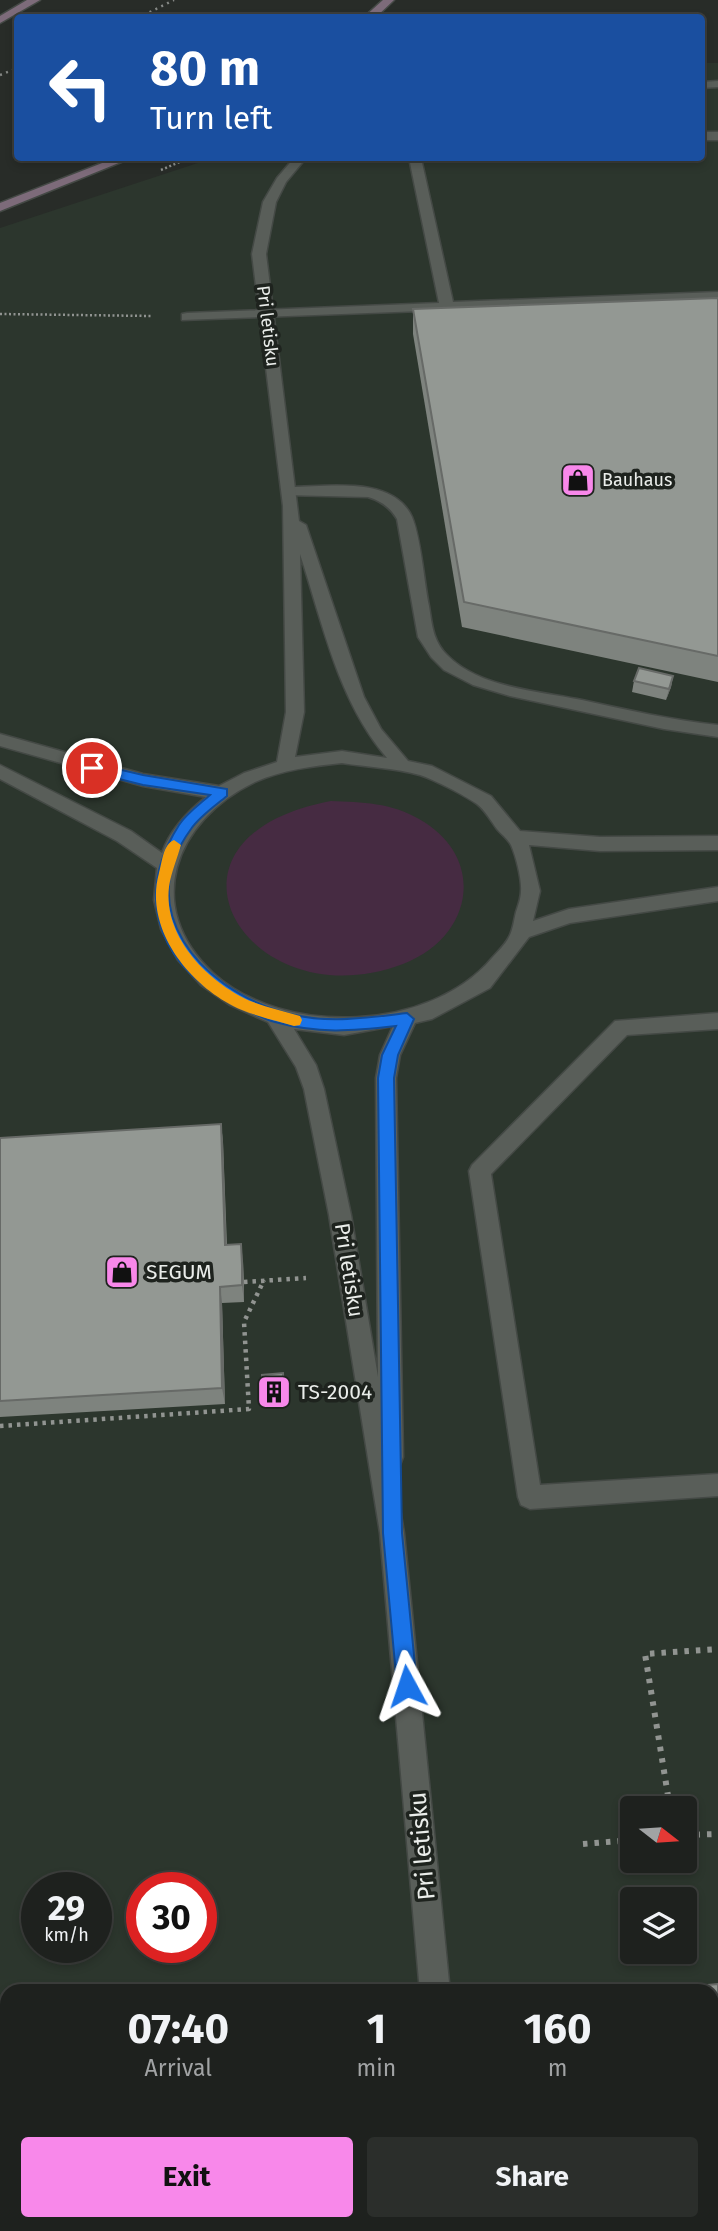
<!DOCTYPE html>
<html lang="en">
<head>
<meta charset="utf-8">
<style>
	body { margin:0; font-family:"Fira Sans",sans-serif; background:#2b2e2b; color:#f1f3f6; height:100vh; display:flex; flex-direction:column; font-size:26px; white-space:nowrap }
	* { box-sizing:border-box; margin:0 }
	p { font-size:23px; color:#a1a3a4 }
	.icon { flex:none; width:38px; height:38px; fill:none; stroke:currentColor; stroke-width:2; stroke-linecap:round; stroke-linejoin:round }
	.map { position:relative; flex:1; overflow:hidden }
	.details { position:absolute; left:0px; top:1984px; width:719px; height:247px; display:flex; flex-direction:column; background:#1e211e; border-radius:21px 21px 0 0; box-shadow:0 4px 10px #0003,0 0 0 2px #3c3e3c }
	.details>* { flex:none }
	.guide { position:absolute; left:14px; top:14px; width:691px; height:147px; border-radius:7px; box-shadow:0 4px 10px #0003,0 0 0 2px #3c3e3c; background:#1a4fa0; color:#fff; overflow:hidden }
	.needle { width:46px; rotate:107deg }
	.fabs { position:absolute; left:620px; top:1796px; display:grid; gap:14px }
	.fabs a { display:grid; place-items:center; width:77px; height:77px; border-radius:7px; background:#1e211e; box-shadow:0 4px 10px #0003,0 0 0 2px #3c3e3c; font-size:35px }
	.speed { position:absolute; left:21px; top:1872px; display:flex; gap:14px; font-size:35px; font-weight:700; text-align:center }
	.speed>* { display:grid; place-content:center; width:91px; height:91px; border-radius:50%; background:#1e211e; box-shadow:0 4px 10px #0003,0 0 0 2px #3c3e3c; line-height:1 }
	.speed small { font-size:18px; font-weight:400 }
	.speed .limit { border:10px solid #d22; background:#fff; color:#111 }
	.pin { position:absolute; display:grid; place-items:center; width:60px; height:60px; color:#fff; margin:-30px; border:4px solid #fff; border-radius:50%; box-shadow:0 2px 7px #0007 }
	.me { position:absolute; width:77px; margin:-38px; rotate:355deg; stroke-linejoin:round; filter:drop-shadow(0 0 5px #0008) }
	.turn { display:flex; align-items:center; gap:24px; height:147px; padding:0 21px; font-size:32px }
	.turn .icon { width:91px; height:91px; stroke-width:2.5 }
	.turn b { display:block; font-size:49px; line-height:60px }
	.eta { display:flex; justify-content:space-evenly; align-items:center; height:119px; text-align:center }
	.eta b { font-size:42px; font-weight:700; line-height:49px }
	.primary-button { display:flex; gap:14px; margin-top:auto; padding:14px 21px }
	.primary-button a { flex:1; height:80px; border-radius:7px; background:#f888ea; color:#111; font-size:28px; font-weight:700; line-height:80px; text-align:center }
	.primary-button a+a { background:#2b2e2b; color:#f1f3f6 }
	.map>svg:first-child { display:block }
	.built { fill:#2c362d; fill-rule:evenodd }
	.green { fill:#462b42 }
	.lines { fill:none; stroke-linecap:round; stroke-linejoin:round }
	.lane-casing { stroke:#444945; stroke-width:3 }
	.street-casing { stroke:#444945; stroke-width:3 }
	.secondary-casing { stroke:#444945; stroke-width:3 }
	.path-far2 { stroke:#919491; stroke-width:2.5; stroke-dasharray:2 2.5; stroke-linecap:butt }
	.path-far1 { stroke:#919491; stroke-width:4.5; stroke-dasharray:3.5 5; stroke-linecap:butt }
	.path { stroke:#919491; stroke-width:6; stroke-dasharray:4.5 7; stroke-linecap:butt }
	.lane { fill:#595e59; fill-rule:evenodd }
	.street { fill:#595e59; fill-rule:evenodd }
	.secondary { fill:#7d6b7a; fill-rule:evenodd }
	.rail { stroke:#868986; stroke-width:2.5; stroke-dasharray:2 4.5; stroke-linecap:butt }
	.wall { fill:#7e837e }
	.shaded-wall { fill:#676a67 }
	.building { fill:#939893; stroke:#676a67; stroke-width:2 }
	.route { fill:#1a73e8; stroke:#114b97; stroke-width:2 }
	.slow { fill:#f59e0b }
	.labels { text-anchor:middle; dominant-baseline:central; stroke-width:7; stroke-linejoin:round; paint-order:stroke }
	.far-street-label { font-size:18px; fill:#eaedea; stroke:#1e231e }
	.far-poi-label { font-size:18px; fill:#eaedea; stroke:#1e231e; text-anchor:start }
	.street-label { font-size:21px; fill:#eaedea; stroke:#1e231e }
	.poi-label { font-size:21px; fill:#eaedea; stroke:#1e231e; text-anchor:start }
	.near-street-label { font-size:24px; fill:#eaedea; stroke:#1e231e }
</style>
</head>
<body>
<div class="map">
<svg width="718" height="2231" viewBox="0 0 718 2231">
	<rect width="100%" height="100%" fill="#282c28"/>
	<path class="built" d="M702 63H718V2231H0V228L213 158H702ZM632 1808H684V1860H632ZM37 1888H96V1948H37ZM142 1888H201V1948H142ZM632 1899H684V1951H632ZM7 1992H712V2224H7Z"/>
	<path class="green" d="M331 801C362 802 392 803 419 819 487 857 474 937 403 964 247 1023 135 838 331 801Z"/>
	<g class="lines">
		<g class="lane-casing">
			<g id="lane">
				<rect x="702" y="132" width="16" height="8"/>
				<path d="M409 158H421L453 302 718 292V300L182 320V314L187 313 439 303Z"/>
				<path d="M290 487C327 487 393 475 412 517 421 538 424 582 429 606 432 625 433 641 447 655 479 688 539 691 582 700 627 710 672 720 718 725V737L664 729 510 696 473 685 444 670 431 657 418 637 397 519C390 507 381 501 368 497L285 495 282 492 285 489Z"/>
				<path d="M718 1013V1029L627 1035 491 1174 540 1485 718 1474V1496L530 1509 521 1505 518 1497 469 1171 472 1165 615 1021Z"/>
			</g>
		</g>
		<g class="street-casing">
			<g id="street">
				<path d="M718 81V87L702 88V82Z"/>
				<path d="M294 158H306L286 182 276 202 266 254 299 521 306 525 364 697 381 729 408 761 432 766 491 796 520 831 600 837 718 836V850L600 851 529 845 540 891 533 921 569 909 718 887V901L570 923 529 937 490 988 432 1019 415 1023 400 1055 396 1078 403 1457 400 1465 393 1467 404 1533 450 1992H420L380 1533 329 1215 304 1089 296 1067 268 1022 230 1005 201 985 178 960 161 929 154 900 157 868 117 841 0 779V765L131 831 162 853C170 830 187 812 206 797L143 786 0 746V734L143 774 219 786 244 773 277 762 286 712 283 506 252 254 263 202 277 178ZM300 554C323 624 338 701 387 758L342 751 295 757 304 712ZM342 763C367 767 396 768 420 775 435 780 464 795 477 804 485 810 491 821 497 829 501 834 508 839 511 845 516 856 522 880 521 891 521 898 518 906 516 912 514 920 513 930 509 937 505 945 498 951 492 958 431 1031 285 1038 213 973 142 907 174 821 255 782 282 770 312 766 342 763ZM393 1026 380 1055 376 1078 378 1377 351 1215 324 1089 316 1065 294 1029 344 1035Z"/>
				<path d="M440 2224H472L473 2231H441Z"/>
			</g>
		</g>
		<g class="secondary-casing">
			<g id="secondary">
				<path d="M27 0H40L0 23V16Z"/>
				<path d="M383 0H394L375 18H363Z"/>
				<path d="M115 158H131L0 211V203Z"/>
			</g>
		</g>
		<g class="path-far2">
			<path d="M161 170 189 158"/>
			<path d="M0 314 151 316"/>
		</g>
		<g class="path-far1">
			<path d="M244 1282 306 1278"/>
			<path d="M0 1426 249 1409 244 1322 264 1280"/>
		</g>
		<g class="path">
			<path d="M670 1808 645 1654 718 1649"/>
			<path d="M684 1835 718 1834"/>
			<path d="M583 1844 632 1840"/>
		</g>
		<use href="#lane" class="lane"/>
		<use href="#street" class="street"/>
		<use href="#secondary" class="secondary"/>
		<g class="rail">
			<path d="M138 18 174 0"/>
			<path d="M0 75 18 68"/>
		</g>
	</g>
	<g class="wall">
		<path d="M718 298V682L462 627 413 334V309Z"/>
		<path d="M673 676 671 687 666 700 632 692 634 681Z"/>
		<path d="M221 1124 223 1142 227 1245 243 1261 244 1282V1302L222 1303 225 1404 0 1417V1138Z"/>
		<path d="M283 1373 285 1401 264 1403 262 1375Z"/>
		<path d="M629 2224H712L718 2231H630Z"/>
	</g>
	<g class="shaded-wall">
		<path d="M673 676 671 687 666 700 669 689Z"/>
		<path d="M221 1124 223 1142 227 1262 225 1245Z"/>
		<path d="M241 1244 243 1261 244 1302 242 1285Z"/>
		<path d="M220 1287 222 1303 225 1404 222 1388Z"/>
	</g>
	<g class="building">
		<path d="M718 298V656L464 602 413 309Z"/>
		<path d="M639 668 673 676 669 689 634 681Z"/>
		<path d="M221 1124 225 1245 241 1244 242 1265V1285L220 1287 222 1388 0 1401V1138Z"/>
		<path d="M283 1373 284 1392 263 1394 262 1375Z"/>
		<path d="M718 1984V2231H634L633 2224H712V1992H631Z"/>
	</g>
	<path class="route" d="M92 763 143 775 227 789V796C215 806 200 816 191 829 132 910 200 986 279 1011 322 1025 364 1018 407 1013L414 1019 398 1055 394 1078 402 1533 417 1686 414 1693 407 1696 400 1693 397 1686 383 1533 378 1078 382 1055 396 1026C352 1031 318 1034 275 1022 263 1019 252 1012 240 1007 162 970 131 901 179 825 186 814 200 804 210 795L143 785 87 771 85 768Z"/>
	<path class="slow" d="M174 840 181 845C177 859 171 873 169 887 163 938 210 984 253 1002 268 1008 284 1011 300 1016L302 1020 300 1025 294 1026C277 1021 259 1017 242 1010 192 989 143 930 159 873 162 863 163 844 174 840Z"/>
	<defs>
		<g id="shop-square" transform="scale(1.75)"><rect x="-9" y="-9" width="18" height="18" rx="4" fill="#f888ea" stroke="#1e231e"/><path d="M-5-2.5h2.3a2.7 3.5 0 0 1 5.4 0H5L5.5 6h-11ZM-1.5-2.5h3a1.5 2.3 0 0 0-3 0Z" fill="#111"/></g>
		<g id="building-square" transform="scale(1.75)"><rect x="-9" y="-9" width="18" height="18" rx="4" fill="#f888ea" stroke="#1e231e"/><path d="M-4-6H4V6H1V3H-1V6H-4ZM-2.5-4.3h1.7v1.8h-1.7ZM.8-4.3h1.7v1.8H.8ZM-2.5-1h1.7V.8h-1.7ZM.8-1h1.7V.8H.8Z" fill="#111"/></g>
	</defs>
	<g fill-rule="evenodd">
		<use href="#shop-square" x="578" y="480"/>
		<use href="#shop-square" x="122" y="1272"/>
		<use href="#building-square" x="274" y="1392"/>
	</g>
	<g class="labels">
		<g class="far-street-label">
			<text transform="translate(268 326) rotate(83)">Pri letisku</text>
		</g>
		<g class="far-poi-label">
			<text x="602" y="480">Bauhaus</text>
		</g>
		<g class="street-label">
			<text transform="translate(349 1270) rotate(81)">Pri letisku</text>
		</g>
		<g class="poi-label">
			<text x="146" y="1272">SEGUM</text>
			<text x="298" y="1392">TS-2004</text>
		</g>
		<g class="near-street-label">
			<text transform="translate(422 1846) rotate(-95)">Pri letisku</text>
		</g>
	</g>
</svg>
<div class="fabs">
<a><svg class="needle" viewBox="-14 -14 28 28"><path d="M0-13l5 13h-10z" fill="#e53935"/><path d="M0 13l5-13h-10z" fill="#a1a3a4"/></svg></a>
<a><svg class="icon" aria-label="layers" viewBox="0 0 24 24"><path d="M12 4l9 5-9 5-9-5zM3 14l9 5 9-5"/></svg></a>
</div>
<div class="speed"><div>29<small>km/h</small></div><div class="limit">30</div></div>
<div class="pin" style="left:92px;top:768px;background:#d93025"><svg class="icon" aria-label="arrive" viewBox="0 0 24 24"><path d="M6 21V4h12l-3 4 3 4H6"/></svg></div>
<svg class="me" style="left:407px;top:1686px" viewBox="-20 -20 40 40"><path d="M0-17L14 15 0 8-14 15z" fill="#1a73e8" stroke="#fff" stroke-width="4"/></svg>
<div class="guide">
<div class="turn"><svg class="icon" aria-label="left" viewBox="0 0 24 24"><path d="M17 20v-9H6M10 6l-5 5 5 5"/></svg><div><b>80 m</b>Turn left</div></div>
</div>
<section class="details">
<div class="eta">
<div><b>07:40</b><p>Arrival</p></div>
<div><b>1</b><p>min</p></div>
<div><b>160</b><p>m</p></div>
</div>
<div class="primary-button"><a>Exit</a><a>Share</a></div>
</section>
</div>
</body>
</html>
